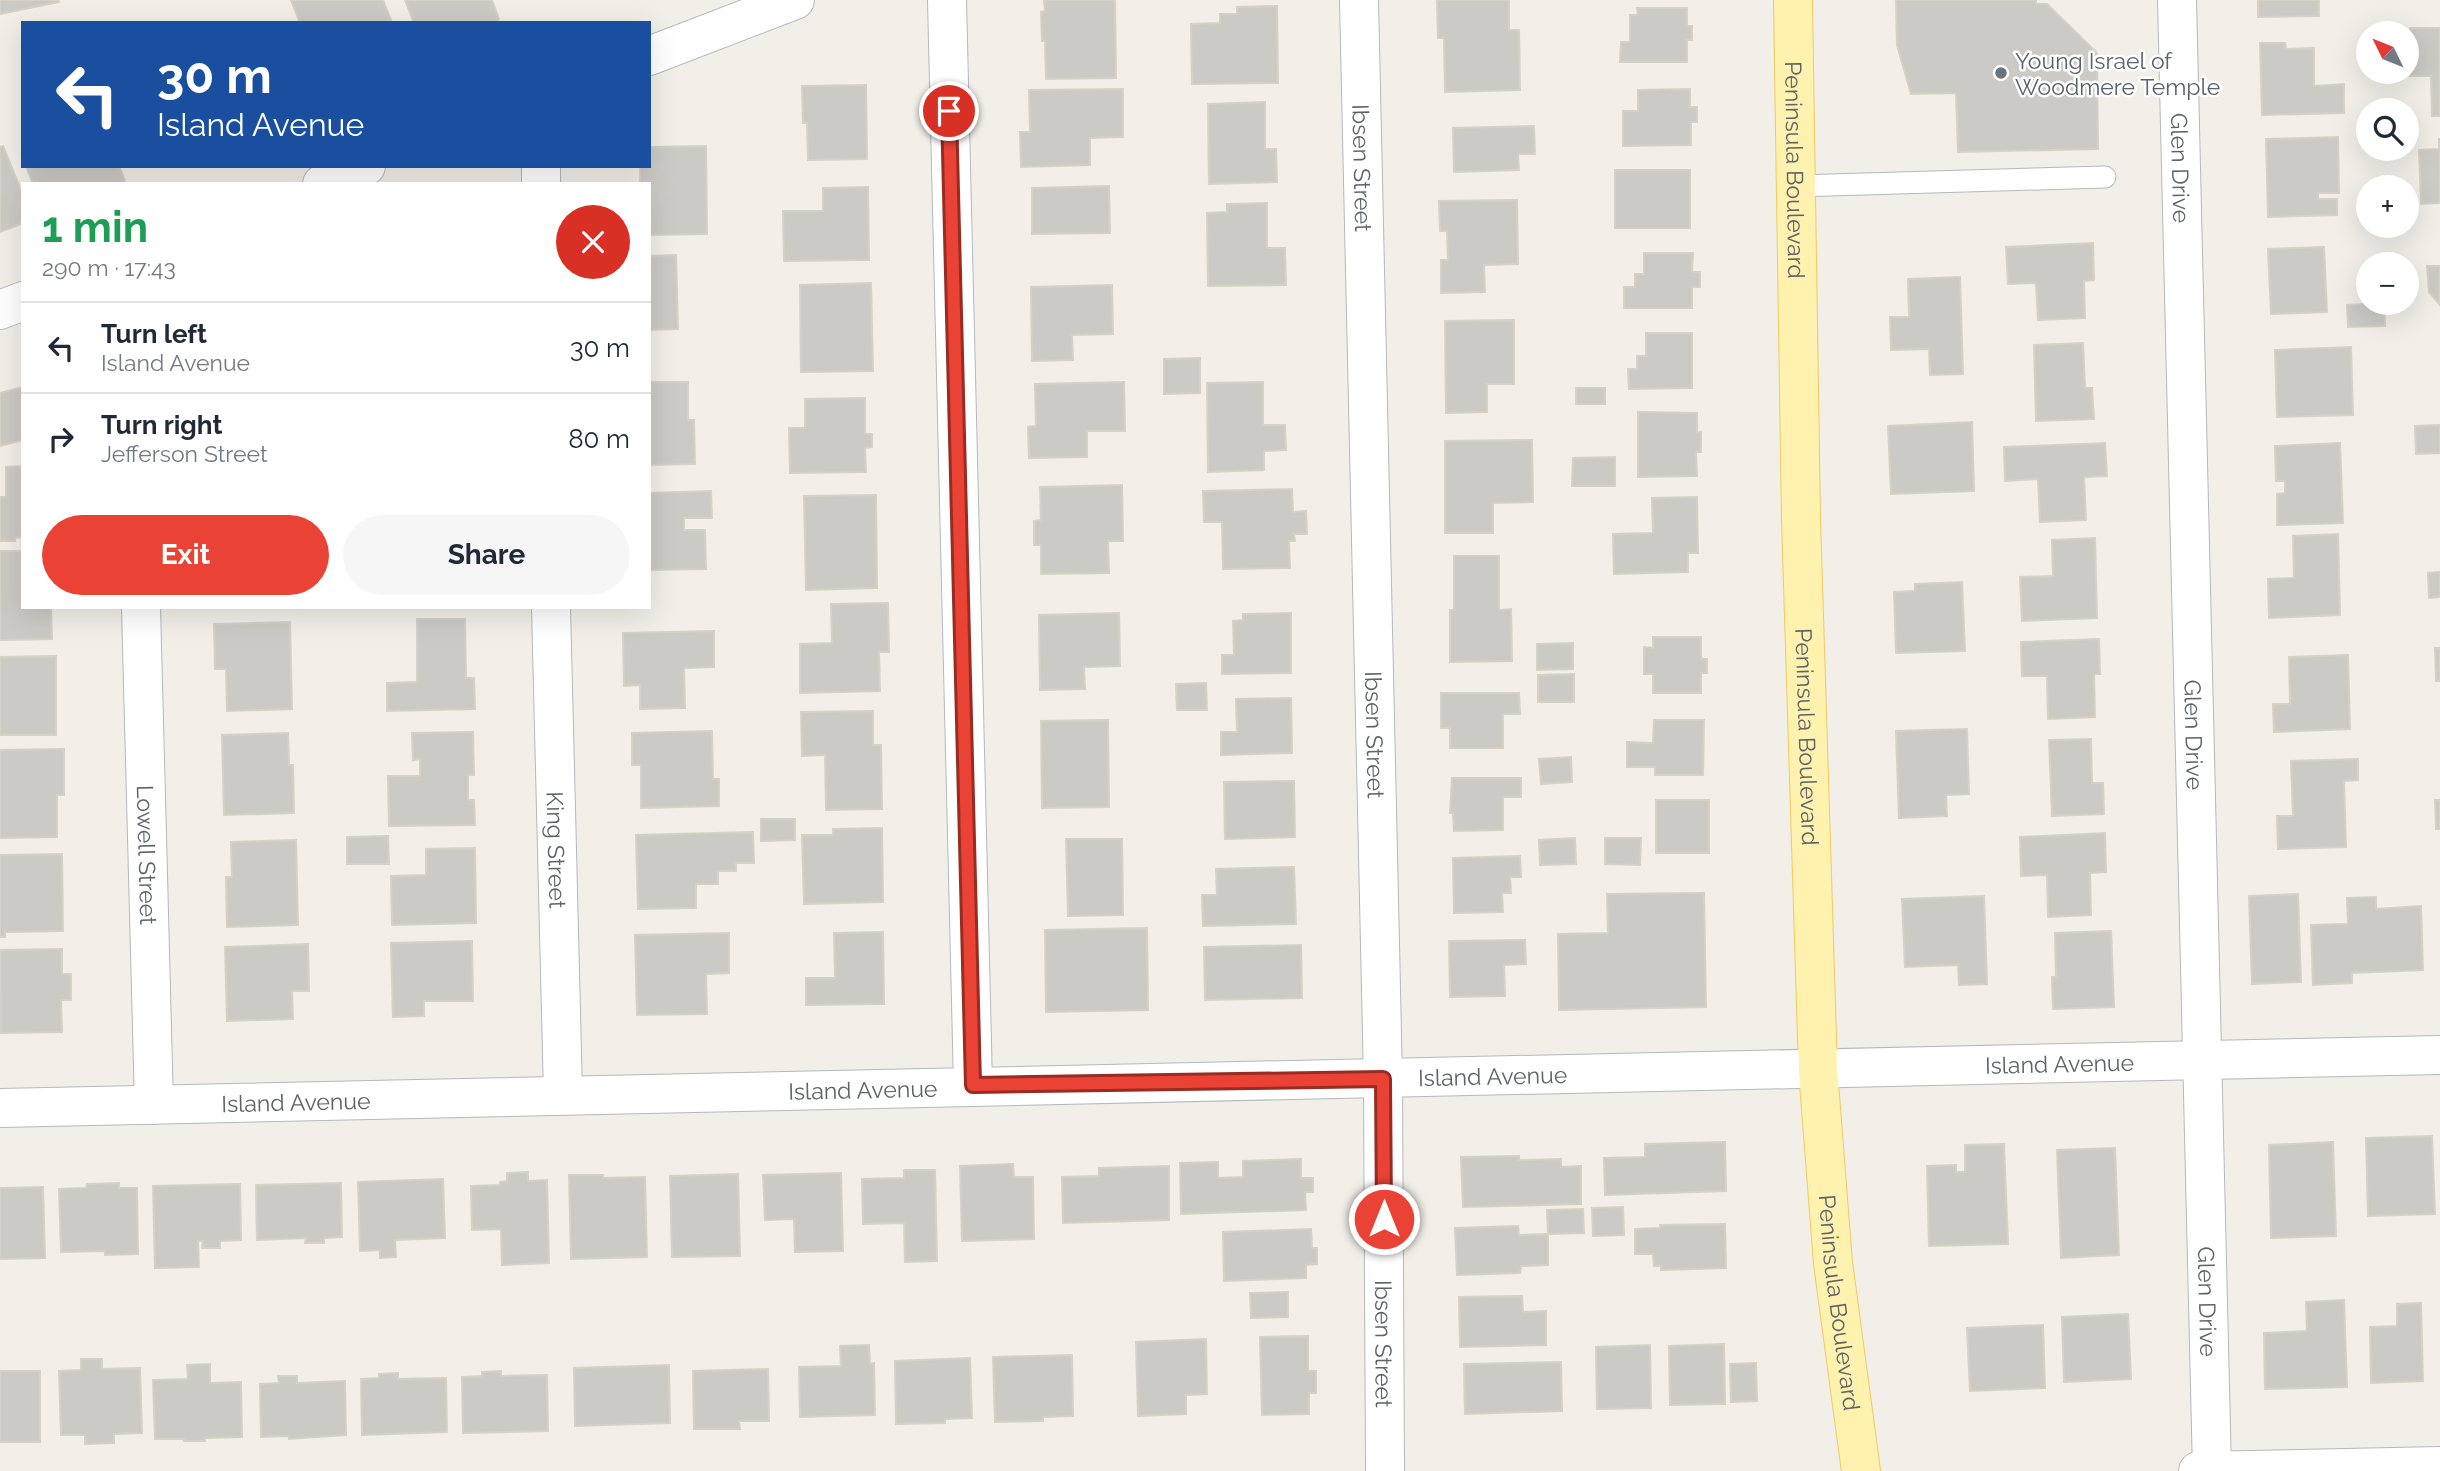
<!DOCTYPE html>
<html lang="en">
<head>
<meta charset="utf-8">
<style>
	body { margin:0; font-family:Raleway,sans-serif; background:#f6f6f7; color:#1f2937; height:100vh; display:flex; flex-direction:column; font-size:26px; white-space:nowrap }
	* { box-sizing:border-box; margin:0 }
	p { font-size:23px; color:#747a83 }
	.icon { flex:none; width:38px; height:38px; fill:none; stroke:currentColor; stroke-width:2; stroke-linecap:round; stroke-linejoin:round }
	.map { position:relative; flex:1; overflow:hidden }
	.drawer { position:absolute; left:21px; top:182px; width:630px; height:427px; display:flex; flex-direction:column; background:#fff; border-radius:0px; box-shadow:0 7px 28px #0002 }
	.drawer>* { flex:none }
	.top-card { position:absolute; left:21px; top:21px; width:630px; height:147px; border-radius:0px; box-shadow:0 7px 28px #0002; background:#1a4fa0; color:#fff; overflow:hidden }
	.needle { width:46px; rotate:313deg }
	.controls { position:absolute; left:2356px; top:21px; display:grid; gap:14px }
	.controls a { display:grid; place-items:center; width:63px; height:63px; border-radius:50%; background:#fff; box-shadow:0 7px 28px #0002; font-size:35px }
	.pin { position:absolute; display:grid; place-items:center; width:60px; height:60px; color:#fff; margin:-30px; border:4px solid #fff; border-radius:50%; box-shadow:0 2px 7px #0007 }
	.me { position:absolute; width:77px; margin:-38px; rotate:0deg; stroke-linejoin:round; filter:drop-shadow(0 0 5px #0008) }
	.turn { display:flex; align-items:center; gap:24px; height:147px; padding:0 21px; font-size:32px }
	.turn .icon { width:91px; height:91px; stroke-width:2.5 }
	.turn b { display:block; font-size:49px; line-height:60px }
	.round { display:grid; place-items:center; flex:none; width:74px; height:74px; border-radius:37px; background:#f6f6f7 }
	.overview { display:flex; align-items:center; justify-content:space-between; height:119px; padding:0 21px }
	h1 { font-size:42px; font-weight:700; line-height:52px; color:#1e9e55 }
	.action { display:flex; gap:14px; margin-top:auto; padding:14px 21px }
	.action a { flex:1; height:80px; border-radius:42px; background:#ea4335; color:#fff; font-size:28px; font-weight:700; line-height:80px; text-align:center }
	.action a+a { background:#f6f6f7; color:#1f2937 }
	ul { padding:0; list-style:none }
	li { display:flex; align-items:center; gap:21px; height:91px; padding:0 21px; border-top:2px solid #e0e1e3 }
	li div { flex:1 }
	li b { display:block; font-size:26px }
	li em { font-style:normal }
	.map>svg:first-child { display:block }
	.building { fill:#cccac5; stroke:#d6d1c6; stroke-width:2 }
	.lines { fill:none; stroke-linecap:round; stroke-linejoin:round }
	.service-casing { stroke:#b5b8bc; stroke-width:23 }
	.minor-casing { stroke:#b5b8bc; stroke-width:40 }
	.primary-casing { stroke:#f2c960; stroke-width:40 }
	.service { stroke:#fff; stroke-width:21 }
	.minor { stroke:#fff; stroke-width:38 }
	.primary { stroke:#fff2af; stroke-width:38 }
	.route-casing { stroke:#982c22; stroke-width:18 }
	.route { stroke:#ea4335; stroke-width:12 }
	.worship-dot { fill:#6b7280; stroke:#fff; stroke-width:2.5 }
	.labels { text-anchor:middle; dominant-baseline:central; stroke-width:5; stroke-linejoin:round; paint-order:stroke }
	.worship-label { font-size:23px; fill:#5b616d; stroke:#fff; text-anchor:start }
	.street-label { font-size:23px; fill:#5f6368; stroke:#fff }
</style>
</head>
<body>
<div class="map">
<svg width="2440" height="1471" viewBox="0 0 2440 1471">
	<rect width="100%" height="100%" fill="#f1efe8"/>
	<g class="building">
		<path d="M0 0H58L59 2 0 14Z"/>
		<path d="M291 0H383L392 23H300Z"/>
		<path d="M405 0H492L499 19 495 23H414Z"/>
		<path d="M1044 0H1115L1116 78 1046 79 1045 41H1042L1041 12 1045 11Z"/>
		<path d="M1437 0H1509V30H1519L1520 90 1445 92 1444 38H1438Z"/>
		<path d="M1896 0H2036V4H2047L2097 53 2098 149 1958 152 1956 93 1911 94 1897 45Z"/>
		<path d="M2258 0H2319V16L2258 17Z"/>
		<path d="M1277 6 1278 83 1192 84 1191 24 1220 23V14H1237V7Z"/>
		<path d="M1637 8H1687V26H1692V40H1687V62H1620L1621 42H1630V15H1638Z"/>
		<path d="M2410 28H2440V116H2432L2431 76H2410Z"/>
		<path d="M2260 43H2285L2286 49 2314 48V86L2344 84V113L2262 115Z"/>
		<path d="M866 85 867 159 808 160 807 123H803L802 86Z"/>
		<path d="M1123 89V137L1090 138V165L1021 167 1020 132H1030L1029 90Z"/>
		<path d="M1690 89V107H1697V122H1691V145L1623 146V111H1638V90Z"/>
		<path d="M1265 102V149H1276L1277 182 1209 184 1208 104Z"/>
		<path d="M1534 126 1535 154H1518L1519 170 1454 172 1453 128Z"/>
		<path d="M2338 137 2339 193H2318V199H2337V215L2268 217 2266 139Z"/>
		<path d="M2439 139H2440V203L2421 204 2419 150 2439 149Z"/>
		<path d="M3 146 23 195V223L0 232V147Z"/>
		<path d="M706 146 707 234 649 235V184H640V166H649V147Z"/>
		<path d="M26 166H119L125 181 119 184H33Z"/>
		<rect x="1615" y="170" width="75" height="58"/>
		<path d="M1109 186 1110 233 1032 234V188Z"/>
		<path d="M868 187 869 260 784 261 783 211H823V188Z"/>
		<path d="M1517 200 1518 264 1484 265 1485 292 1441 293V260H1448L1447 231H1440L1439 201Z"/>
		<path d="M1267 203V248H1285L1286 285 1208 286 1207 213 1227 212V204Z"/>
		<path d="M2093 243 2094 280 2084 281 2085 318 2038 320 2036 283 2008 284 2006 247Z"/>
		<path d="M2324 247 2327 312 2271 314 2268 249Z"/>
		<path d="M1644 253H1693L1692 272H1700V287H1692V308H1624V287H1635V274H1644Z"/>
		<path d="M676 255 678 329 649 330V256Z"/>
		<path d="M2427 266H2440V305L2429 292Z"/>
		<path d="M1960 277 1963 374 1930 375 1929 349 1891 350 1890 317H1909L1908 279Z"/>
		<path d="M871 283 873 371 801 372 800 285Z"/>
		<path d="M1112 285 1113 334 1072 335 1073 360 1032 361 1031 287Z"/>
		<path d="M2384 303 2385 326 2348 327 2347 305Z"/>
		<path d="M1514 320V384H1487V412L1446 413 1445 321Z"/>
		<path d="M1646 333H1692V388L1629 389 1628 369H1637V356H1646Z"/>
		<path d="M2083 343 2085 388H2092L2094 419 2036 421 2034 345Z"/>
		<path d="M2351 347 2353 415 2277 417 2275 350Z"/>
		<path d="M1200 358V393L1164 394V359Z"/>
		<path d="M649 382H688V420H694L695 464 649 465Z"/>
		<path d="M1124 382 1125 431H1087V457L1029 458 1028 427 1036 426 1035 384Z"/>
		<path d="M1263 382V425H1285L1286 450 1264 451V470L1208 472 1207 383Z"/>
		<path d="M23 387V440L0 446V393Z"/>
		<rect x="1576" y="388" width="29" height="16"/>
		<path d="M865 398V434H872V447L865 448 866 472 790 473 789 428H805V399Z"/>
		<path d="M1638 412 1697 413V433L1701 432V452H1696L1697 476 1638 477Z"/>
		<path d="M1972 422 1974 491 1891 494 1888 426Z"/>
		<path d="M2440 425V453L2416 454 2415 426Z"/>
		<path d="M1532 440 1533 502 1493 503V533H1445V441Z"/>
		<path d="M2105 443 2107 476 2084 477 2086 520 2040 522 2038 479 2005 481 2004 447Z"/>
		<path d="M2340 443 2343 523 2277 525V494L2285 493V481H2276L2275 446Z"/>
		<path d="M1615 457V486H1572L1573 458Z"/>
		<path d="M23 466V537L15 538V541H0V497H6V467Z"/>
		<path d="M1122 485 1123 541H1108L1109 573 1041 574V545H1034V521L1041 520 1040 487Z"/>
		<path d="M1292 489 1293 512 1306 511 1307 534H1294L1295 541H1289L1290 568 1223 569 1222 522H1204L1203 491Z"/>
		<path d="M711 491 712 518H684V530H705L706 569 649 570V493Z"/>
		<path d="M876 495 877 588 806 590 804 496Z"/>
		<path d="M1697 497 1698 553H1688V572L1614 574 1613 534 1653 533 1652 498Z"/>
		<path d="M2338 534 2340 615 2269 618 2268 579 2294 578 2293 536Z"/>
		<path d="M2095 538 2097 618 2022 621 2020 577 2053 576 2052 540Z"/>
		<path d="M0 551H23V607H51L52 639 0 640Z"/>
		<path d="M1454 556H1499V610L1511 609 1512 661 1450 662V610H1454Z"/>
		<path d="M2440 572V597L2429 598 2428 573Z"/>
		<path d="M1962 582 1965 651 1896 653 1894 592 1915 591V584Z"/>
		<path d="M888 603 889 652H879L880 691 800 693V644L832 643 831 604Z"/>
		<path d="M1119 613 1120 666 1084 667 1085 689 1040 690 1039 615Z"/>
		<path d="M1291 613V673L1222 674V655H1234L1233 621 1243 620V614Z"/>
		<path d="M417 619H465L466 678H474L475 709 387 711V683L417 682Z"/>
		<path d="M290 622 292 709 227 711 226 669H215L214 624Z"/>
		<path d="M714 631V667L684 668 685 708 640 709V685L624 686 623 633Z"/>
		<path d="M1653 637H1701V659H1707V673H1701V693H1653V674H1644V647L1653 648Z"/>
		<path d="M2099 639 2100 674H2094L2095 717 2048 719 2047 676H2022L2021 642Z"/>
		<path d="M1573 643V669L1537 670V644Z"/>
		<path d="M2435 648H2440V681H2436Z"/>
		<path d="M2348 655 2350 729 2274 732 2273 704H2290L2289 657Z"/>
		<path d="M56 656V735H0V657Z"/>
		<path d="M1574 674V702H1538V675Z"/>
		<path d="M1206 683 1207 710H1177L1176 684Z"/>
		<path d="M1441 693H1519L1520 714H1503V748H1450V728H1441Z"/>
		<path d="M1291 698 1292 753 1221 755V732H1237L1236 699Z"/>
		<path d="M873 711V745H881L882 809 826 810 825 755 802 756 801 712Z"/>
		<path d="M1108 720 1109 807 1042 808 1041 721Z"/>
		<path d="M1654 720H1704L1703 775H1655V767H1627V742L1653 743Z"/>
		<path d="M1967 729 1969 794 1946 795 1947 816 1899 818 1896 731Z"/>
		<path d="M712 731 713 779H719V806L641 808V765H632V733Z"/>
		<path d="M473 732 474 775H468V800H474L475 825 389 826 388 776H420V759L413 760 412 733Z"/>
		<path d="M288 733 289 765H293L294 813 224 815 222 735Z"/>
		<path d="M2091 739 2092 783H2103L2104 814 2052 816 2049 740Z"/>
		<path d="M64 749V795H57V837L0 838V750Z"/>
		<path d="M1571 757 1572 782 1541 784 1539 759Z"/>
		<path d="M2358 759V780L2344 781 2346 847 2278 849 2277 816H2293L2291 761Z"/>
		<path d="M1452 778H1521V797H1503V830L1454 831 1453 813H1450Z"/>
		<path d="M1294 781 1295 837 1225 839 1224 782Z"/>
		<rect x="1656" y="800" width="53" height="53"/>
		<path d="M2435 800H2440V829H2436Z"/>
		<path d="M761 819H795V840L761 841Z"/>
		<path d="M882 828 883 902 804 904 802 835H833V829Z"/>
		<path d="M753 832 754 863H736V871H718V884H696V908L638 909 636 835Z"/>
		<path d="M2105 833 2106 872 2090 873 2091 915 2048 917 2047 875 2021 876 2020 837Z"/>
		<path d="M388 836 389 864H347V837Z"/>
		<path d="M1575 838 1576 864 1540 865 1539 840Z"/>
		<path d="M1605 838H1641L1640 865 1605 864Z"/>
		<path d="M1066 839H1122L1123 915 1068 916Z"/>
		<path d="M296 840 298 925 227 927 226 877H232L231 842Z"/>
		<path d="M475 848 476 923 392 925 391 876 426 875V849Z"/>
		<path d="M62 854 63 931 5 932V937H0V855Z"/>
		<path d="M1520 856 1521 877H1510L1511 893H1502L1503 912 1454 913 1453 858Z"/>
		<path d="M1294 867 1296 924 1203 926 1202 895H1217L1216 869Z"/>
		<path d="M1704 893 1706 1007 1559 1010 1558 934 1608 933 1607 894Z"/>
		<path d="M2298 894 2301 982 2252 984 2249 896Z"/>
		<path d="M1984 896 1987 984 1959 985 1958 965 1905 967 1902 899Z"/>
		<path d="M2376 897V909L2421 906 2423 970 2352 973V983L2313 985 2311 925 2348 924 2347 898Z"/>
		<path d="M1147 928 1148 1010 1046 1012 1045 930Z"/>
		<path d="M2111 931 2114 1007 2053 1009 2052 977H2056L2055 933Z"/>
		<path d="M883 932 884 1004 806 1005V978H835L834 933Z"/>
		<path d="M729 933V973L706 974 707 1014 637 1015 635 935Z"/>
		<path d="M1525 940 1526 964 1504 965 1505 996 1450 997 1449 941Z"/>
		<path d="M472 941 473 1001H424V1016L393 1017 391 943Z"/>
		<path d="M308 944 309 991H292L293 1019 227 1021 225 947Z"/>
		<path d="M1301 945 1302 998 1205 1000 1204 947Z"/>
		<path d="M62 949V974H71V1000H61L62 1032 1 1033 0 950Z"/>
		<path d="M2432 1136 2435 1214 2368 1216 2366 1138Z"/>
		<path d="M1725 1142 1726 1191 1605 1195 1604 1158 1645 1157V1144Z"/>
		<path d="M2333 1142 2336 1236 2271 1238 2269 1145Z"/>
		<path d="M2004 1144 2008 1244 1929 1246 1927 1166 1956 1165V1172H1965V1145Z"/>
		<path d="M2115 1148 2119 1255 2061 1258 2057 1150Z"/>
		<path d="M1519 1156V1160L1561 1159V1167L1581 1166V1204L1463 1207 1461 1157Z"/>
		<path d="M1301 1159V1178H1313V1192H1305L1306 1210 1181 1214 1180 1163 1218 1162V1178L1243 1177V1161Z"/>
		<path d="M1013 1164 1014 1177H1033L1034 1239 962 1241 960 1166Z"/>
		<path d="M1169 1166V1220L1063 1223 1062 1177 1099 1176V1168Z"/>
		<path d="M904 1170H935L937 1261 905 1262 904 1223 863 1224 862 1179 904 1178Z"/>
		<path d="M528 1172V1181L547 1180 549 1263 502 1265 501 1229 472 1230 471 1186 500 1185V1182L507 1181V1173Z"/>
		<path d="M841 1173 843 1251 795 1252 794 1219 765 1220 763 1175Z"/>
		<path d="M738 1174 740 1256 672 1257 670 1176Z"/>
		<path d="M569 1175H603V1178L645 1177 647 1257 571 1259Z"/>
		<path d="M443 1179 445 1238 395 1240 396 1257 380 1258V1250L360 1251 358 1182Z"/>
		<path d="M119 1183V1188H137L138 1254 105 1255V1251L61 1252 59 1189 86 1188 87 1184Z"/>
		<path d="M341 1183 342 1237 324 1238V1243H305L306 1238 257 1240 256 1185Z"/>
		<path d="M240 1184 241 1240 220 1241V1248H202L203 1241H198L199 1267 155 1268 153 1186Z"/>
		<path d="M43 1187 45 1258 0 1259V1188Z"/>
		<path d="M1623 1207 1624 1235 1593 1236 1592 1208Z"/>
		<path d="M1583 1209 1584 1233 1548 1234 1547 1210Z"/>
		<path d="M1725 1224 1726 1268 1661 1270V1266H1654L1653 1254H1635V1229L1660 1228V1225Z"/>
		<path d="M1518 1226 1519 1235 1548 1234V1265L1521 1266 1520 1273 1457 1275 1455 1228Z"/>
		<path d="M1311 1229 1312 1248H1317V1264L1306 1265V1278L1224 1281 1223 1232Z"/>
		<path d="M1288 1292V1317L1251 1318 1250 1293Z"/>
		<path d="M1522 1296 1523 1312 1546 1311V1345L1460 1347 1459 1297Z"/>
		<path d="M2344 1300 2347 1387 2265 1389 2264 1333 2307 1331 2306 1302Z"/>
		<path d="M2421 1303 2423 1381 2371 1383 2370 1327 2397 1326V1304Z"/>
		<path d="M2128 1314 2131 1379 2064 1382 2062 1317Z"/>
		<path d="M2043 1325 2045 1388 1970 1391 1967 1328Z"/>
		<path d="M1308 1336V1371H1316V1393H1309V1414L1262 1415 1260 1337Z"/>
		<path d="M1206 1339 1207 1394 1186 1395V1414L1138 1416 1136 1342Z"/>
		<path d="M1724 1344 1725 1404 1670 1405 1669 1346Z"/>
		<path d="M869 1345 870 1364 874 1363 875 1415 800 1417 799 1367 841 1366 840 1346Z"/>
		<path d="M1650 1345 1651 1408 1597 1409 1596 1347Z"/>
		<path d="M1072 1355 1073 1416 1043 1417V1421L995 1422 993 1357Z"/>
		<path d="M970 1358 972 1418 945 1419V1423L896 1424 895 1361Z"/>
		<path d="M81 1359H102V1369L140 1368 142 1433 114 1434V1443L85 1444V1435H61L59 1371 81 1370Z"/>
		<path d="M1561 1362 1562 1411 1465 1414 1464 1364Z"/>
		<path d="M1756 1363 1757 1401 1731 1402 1730 1364Z"/>
		<path d="M210 1364V1383L241 1382 242 1437 205 1438V1441H184V1439H155L153 1380 188 1379 187 1365Z"/>
		<path d="M669 1365 670 1423 575 1426 574 1368Z"/>
		<path d="M768 1369 769 1421H739L740 1429H694L693 1371Z"/>
		<rect x="0" y="1371" width="40" height="71"/>
		<path d="M501 1371V1376L547 1375 548 1431 463 1433 462 1377 482 1376V1372Z"/>
		<path d="M398 1373V1379L446 1378 447 1432 362 1435 361 1379 379 1378V1374Z"/>
		<path d="M278 1376H297V1383L345 1381 346 1435 289 1439V1436L261 1437 260 1384 279 1383Z"/>
	</g>
	<g class="lines">
		<g class="service-casing">
			<path id="service" d="M1796 186 2105 177"/>
		</g>
		<g class="minor-casing">
			<g id="minor">
				<path d="M947 0 973 1085"/>
				<path id="s1" d="M1359 0 1383 1079 1385 1471"/>
				<path id="s2" d="M2177 0 2212 1471"/>
				<path d="M649 56 795 0"/>
				<path d="M322 184 366 166"/>
				<path d="M541 184V166"/>
				<path d="M0 310 23 301"/>
				<path id="s3" d="M141 607 154 1105"/>
				<path id="s4" d="M551 607 563 1094"/>
				<path id="s5" d="M0 1108 2440 1055"/>
				<path d="M2198 1471 2440 1466"/>
			</g>
		</g>
		<g class="primary-casing">
			<g id="primary">
				<path id="s6" d="M1793 0 1801 519 1818 1070 1833 1263 1861 1471"/>
			</g>
		</g>
		<use href="#service" class="service"/>
		<use href="#minor" class="minor"/>
		<use href="#primary" class="primary"/>
	</g>
	<g class="lines">
		<g class="route-casing">
			<path id="route" d="M949 111 973 1085 1383 1079 1384 1219"/>
		</g>
		<use href="#route" class="route"/>
	</g>
	<circle class="worship-dot" cx="2001" cy="73" r="7"/>
	<g class="labels">
		<g class="worship-label">
			<text x="2015" y="60">Young Israel of<tspan x="2015" dy="26">Woodmere Temple</tspan></text>
		</g>
		<g class="street-label">
			<text stroke="none"><textPath href="#s1" startOffset="168">Ibsen Street</textPath></text>
			<text stroke="none"><textPath href="#s2" startOffset="168">Glen Drive</textPath></text>
			<text stroke="none"><textPath href="#s6" startOffset="170">Peninsula Boulevard</textPath></text>
			<text stroke="none"><textPath href="#s1" startOffset="735">Ibsen Street</textPath></text>
			<text stroke="none"><textPath href="#s2" startOffset="735">Glen Drive</textPath></text>
			<text stroke="none"><textPath href="#s6" startOffset="737">Peninsula Boulevard</textPath></text>
			<text stroke="none"><textPath href="#s4" startOffset="243">King Street</textPath></text>
			<text stroke="none"><textPath href="#s3" startOffset="248">Lowell Street</textPath></text>
			<text stroke="none"><textPath href="#s5" startOffset="2060">Island Avenue</textPath></text>
			<text stroke="none"><textPath href="#s5" startOffset="1493">Island Avenue</textPath></text>
			<text stroke="none"><textPath href="#s5" startOffset="863">Island Avenue</textPath></text>
			<text stroke="none"><textPath href="#s5" startOffset="296">Island Avenue</textPath></text>
			<text stroke="none"><textPath href="#s6" startOffset="1304">Peninsula Boulevard</textPath></text>
			<text stroke="none"><textPath href="#s2" startOffset="1302">Glen Drive</textPath></text>
			<text stroke="none"><textPath href="#s1" startOffset="1344">Ibsen Street</textPath></text>
		</g>
	</g>
</svg>
<div class="controls">
<a><svg class="needle" viewBox="-14 -14 28 28"><path d="M0-13l5 13h-10z" fill="#e53935"/><path d="M0 13l5-13h-10z" fill="#747a83"/></svg></a>
<a><svg class="icon" aria-label="search" viewBox="0 0 24 24"><circle cx="10" cy="10" r="6"/><path d="M15 15l6 6"/></svg></a>
<a>+</a>
<a>−</a>
</div>
<div class="pin" style="left:949px;top:111px;background:#d93025"><svg class="icon" aria-label="arrive" viewBox="0 0 24 24"><path d="M6 21V4h12l-3 4 3 4H6"/></svg></div>
<svg class="me" style="left:1384px;top:1219px" viewBox="-20 -20 40 40"><circle r="17" fill="#ea4335" stroke="#fff" stroke-width="3"/><path d="M0-11L8 9 0 5-8 9z" fill="#fff"/></svg>
<div class="top-card">
<div class="turn"><svg class="icon" aria-label="left" viewBox="0 0 24 24"><path d="M17 20v-9H6M10 6l-5 5 5 5"/></svg><div><b>30 m</b>Island Avenue</div></div>
</div>
<section class="drawer">
<div class="overview"><div><h1>1 min</h1><p>290 m · 17:43</p></div><a class="round" style="background:#d93025;color:#fff"><svg class="icon" aria-label="close" viewBox="0 0 24 24"><path d="M6 6l12 12M18 6L6 18"/></svg></a></div>
<ul>
<li><svg class="icon" aria-label="left" viewBox="0 0 24 24"><path d="M17 20v-9H6M10 6l-5 5 5 5"/></svg><div><b>Turn left</b><p>Island Avenue</p></div><em>30 m</em></li>
<li><svg class="icon" aria-label="right" viewBox="0 0 24 24"><path d="M7 20v-9h11M14 6l5 5-5 5"/></svg><div><b>Turn right</b><p>Jefferson Street</p></div><em>80 m</em></li>
</ul>
<div class="action"><a>Exit</a><a>Share</a></div>
</section>
</div>
</body>
</html>
